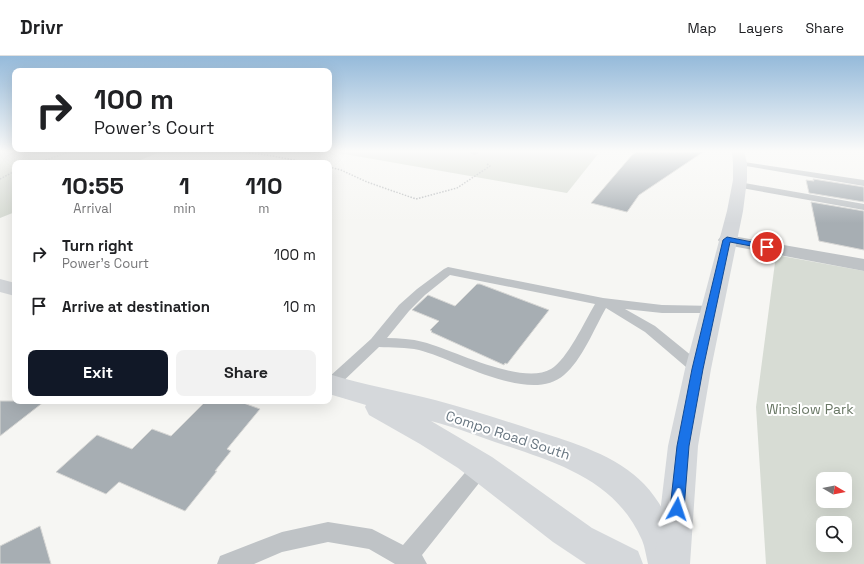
<!DOCTYPE html>
<html lang="en">
<head>
<meta charset="utf-8">
<style>
	body { margin:0; font-family:"Space Grotesk",sans-serif; background:#f2f2f2; color:#202124; height:100vh; display:flex; flex-direction:column; font-size:15px; white-space:nowrap }
	* { box-sizing:border-box; margin:0 }
	p { font-size:13px; color:#757577 }
	.icon { flex:none; width:22px; height:22px; fill:none; stroke:currentColor; stroke-width:2; stroke-linecap:round; stroke-linejoin:round }
	.map { position:relative; flex:1; overflow:hidden }
	.panel { position:absolute; left:12px; top:104px; width:320px; height:244px; display:flex; flex-direction:column; background:#fff; border-radius:8px; box-shadow:0 4px 16px #0002 }
	.panel>* { flex:none }
	.banner { position:absolute; left:12px; top:12px; width:320px; height:84px; border-radius:8px; box-shadow:0 4px 16px #0002; background:#fff; color:#202124; overflow:hidden }
	.needle { width:26px; rotate:100deg }
	.controls { position:absolute; left:816px; top:416px; display:grid; gap:8px }
	.controls a { display:grid; place-items:center; width:36px; height:36px; border-radius:8px; background:#fff; box-shadow:0 4px 16px #0002; font-size:20px }
	.pin { position:absolute; display:grid; place-items:center; width:34px; height:34px; color:#fff; margin:-17px; border:2px solid #fff; border-radius:50%; box-shadow:0 1px 4px #0007 }
	.me { position:absolute; width:44px; margin:-22px; rotate:5deg; stroke-linejoin:round; filter:drop-shadow(0 0 3px #0008) }
	.turn { display:flex; align-items:center; gap:14px; height:84px; padding:0 16px; font-size:18px }
	.turn .icon { width:52px; height:52px; stroke-width:2.5 }
	.turn b { display:block; font-size:28px; line-height:34px }
	.eta { display:flex; justify-content:space-evenly; align-items:center; height:68px; text-align:center }
	.eta b { font-size:24px; font-weight:600; line-height:28px }
	.cta { display:flex; gap:8px; margin-top:auto; padding:8px 16px }
	.cta a { flex:1; height:46px; border-radius:8px; background:#111827; color:#fff; font-size:16px; font-weight:600; line-height:46px; text-align:center }
	.cta a+a { background:#f2f2f2; color:#202124 }
	ul { padding:0; list-style:none }
	li { display:flex; align-items:center; gap:12px; height:52px; padding:0 16px }
	li div { flex:1 }
	li b { display:block; font-size:15px }
	li em { font-style:normal }
	header { display:flex; align-items:center; gap:24px; box-sizing:border-box; height:56px; padding:0 20px; background:#fff; border-bottom:1px solid #e0e0e0 }
	header strong { font-size:19px }
	nav { display:flex; gap:22px; margin-inline-start:auto; font-size:14px }
	.map>svg:first-child { display:block }
	.green { fill:#d7dcd4; fill-rule:evenodd }
	.building { fill:#a7aeb3; stroke:#d7d7d5 }
	.lines { fill:none; stroke-linecap:round; stroke-linejoin:round }
	.path { stroke:#b9bcbe; stroke-width:1.5; stroke-dasharray:1.5 1.5; stroke-linecap:butt }
	.lane { fill:#bfc3c6; fill-rule:evenodd }
	.street { fill:#bfc3c6; fill-rule:evenodd }
	.secondary { fill:#d5d8db; fill-rule:evenodd }
	.primary { fill:#d5d8db; fill-rule:evenodd }
	.route { fill:#1a73e8; stroke:#114b97 }
	.labels { text-anchor:middle; dominant-baseline:central; stroke-width:4; stroke-linejoin:round; paint-order:stroke }
	.near-park-label { font-size:14px; fill:#6a7866; stroke:#fff }
	.near-street-label { font-size:14px; fill:#687681; stroke:#fff }
</style>
</head>
<body>
<header>
<strong>Drivr</strong>
<nav><a>Map</a><a>Layers</a><a>Share</a></nav>
</header>
<div class="map">
<svg width="864" height="508" viewBox="0 0 864 508">
	<rect width="100%" height="100%" fill="#f6f6f3"/>
	<g class="green">
		<path d="M0 96H160L133 107H15V156L0 162Z"/>
		<path d="M333 96H583L598 98 567 137Z"/>
		<path d="M776 199 864 215V508H766L756 351ZM823 423H845V445H823ZM823 467H845V489H823Z"/>
	</g>
	<g class="building">
		<path d="M636 96H703L639 139 627 156 591 147 632 99Z"/>
		<path d="M813 123 864 131V146L809 137 806 124 814 125Z"/>
		<path d="M811 146 864 155V194L819 185Z"/>
		<path d="M477 228H480L549 254 507 308 505 307 504 309 431 276 432 275 430 274 439 265 412 254 428 239 455 250Z"/>
		<path d="M0 345H45L0 380Z"/>
		<path d="M206 345H238L260 353 227 393 231 395 215 415H217L185 455 119 426 106 438 56 416 97 379 132 393 152 373 171 380Z"/>
		<path d="M40 470 51 508H0V490Z"/>
	</g>
	<g class="lines">
		<g class="path">
			<path d="M240 96 267 99 310 107"/>
			<path d="M37 107 69 96"/>
			<path d="M329 111 341 114 367 126 416 143 457 132 490 110 486 107"/>
			<path d="M0 123 15 115"/>
		</g>
		<g class="lane">
			<path d="M468 96H478L479 97 475 99Z"/>
			<path d="M737 105 864 124V130L740 109H737Z"/>
			<path d="M739 126 864 148V154L736 131 735 129 736 127Z"/>
			<path d="M448 211 603 242 662 249 717 250 718 253 717 256 712 257H662L625 253 655 270 703 309 705 313 703 317 698 318 693 317 645 276 606 252C594 273 582 304 564 319 530 349 455 303 419 294 406 291 392 292 379 291L336 332 329 333V321L371 283 399 249 417 233 444 213ZM450 219 595 248C585 265 567 304 551 313 522 330 454 294 423 286 412 283 399 282 387 282L409 255 425 239Z"/>
			<path d="M481 403 487 405 490 411 487 417 422 499 427 508H395L369 493 328 486 282 496 254 508H217L220 500 282 476 328 466 372 473 403 489 475 405Z"/>
		</g>
		<path class="street" d="M727 179 864 203V215L721 188 718 184 721 180Z"/>
		<g class="secondary">
			<path d="M0 223 15 227V240L0 236Z"/>
			<path d="M329 318C364 329 400 335 435 344 469 353 503 364 536 375 572 386 618 400 644 428 665 450 676 479 684 508H648C646 500 645 491 642 484 616 425 560 408 504 389 480 381 455 371 431 365L492 401 592 472 638 495 643 508H586L553 486 458 412 420 388 369 359 365 351 366 349 329 338Z"/>
		</g>
		<path class="primary" d="M732 96H744L747 107V124L743 155 711 313 698 390 690 508H654L668 390 685 313 727 155 733 124V107Z"/>
	</g>
	<linearGradient id="sky" x2="0" y2="1"><stop stop-color="#95bada"/><stop offset="0.57" stop-color="#fbfbfa"/><stop offset="1" stop-color="#fbfbfa" stop-opacity="0"/></linearGradient>
	<rect width="864" height="167" fill="url(#sky)"/>
	<path class="route" d="M727 181 767 189 771 191 767 193 730 186 703 313 689 390 684 453 682 458 677 459 672 458 670 453 677 390 692 313 723 184Z"/>
	<g class="labels">
		<g class="near-park-label">
			<text x="810" y="353">Winslow Park</text>
		</g>
		<g class="near-street-label">
			<text transform="translate(508 379) rotate(18)">Compo Road South</text>
		</g>
	</g>
</svg>
<div class="controls">
<a><svg class="needle" viewBox="-14 -14 28 28"><path d="M0-13l5 13h-10z" fill="#e53935"/><path d="M0 13l5-13h-10z" fill="#757577"/></svg></a>
<a><svg class="icon" aria-label="search" viewBox="0 0 24 24"><circle cx="10" cy="10" r="6"/><path d="M15 15l6 6"/></svg></a>
</div>
<div class="pin" style="left:767px;top:191px;background:#d93025"><svg class="icon" aria-label="arrive" viewBox="0 0 24 24"><path d="M6 21V4h12l-3 4 3 4H6"/></svg></div>
<svg class="me" style="left:677px;top:453px" viewBox="-20 -20 40 40"><path d="M0-17L14 15 0 8-14 15z" fill="#1a73e8" stroke="#fff" stroke-width="4"/></svg>
<div class="banner">
<div class="turn"><svg class="icon" aria-label="right" viewBox="0 0 24 24"><path d="M7 20v-9h11M14 6l5 5-5 5"/></svg><div><b>100 m</b>Power's Court</div></div>
</div>
<section class="panel">
<div class="eta">
<div><b>10:55</b><p>Arrival</p></div>
<div><b>1</b><p>min</p></div>
<div><b>110</b><p>m</p></div>
</div>
<ul>
<li><svg class="icon" aria-label="right" viewBox="0 0 24 24"><path d="M7 20v-9h11M14 6l5 5-5 5"/></svg><div><b>Turn right</b><p>Power's Court</p></div><em>100 m</em></li>
<li><svg class="icon" aria-label="arrive" viewBox="0 0 24 24"><path d="M6 21V4h12l-3 4 3 4H6"/></svg><div><b>Arrive at destination</b></div><em>10 m</em></li>
</ul>
<div class="cta"><a>Exit</a><a>Share</a></div>
</section>
</div>
</body>
</html>
